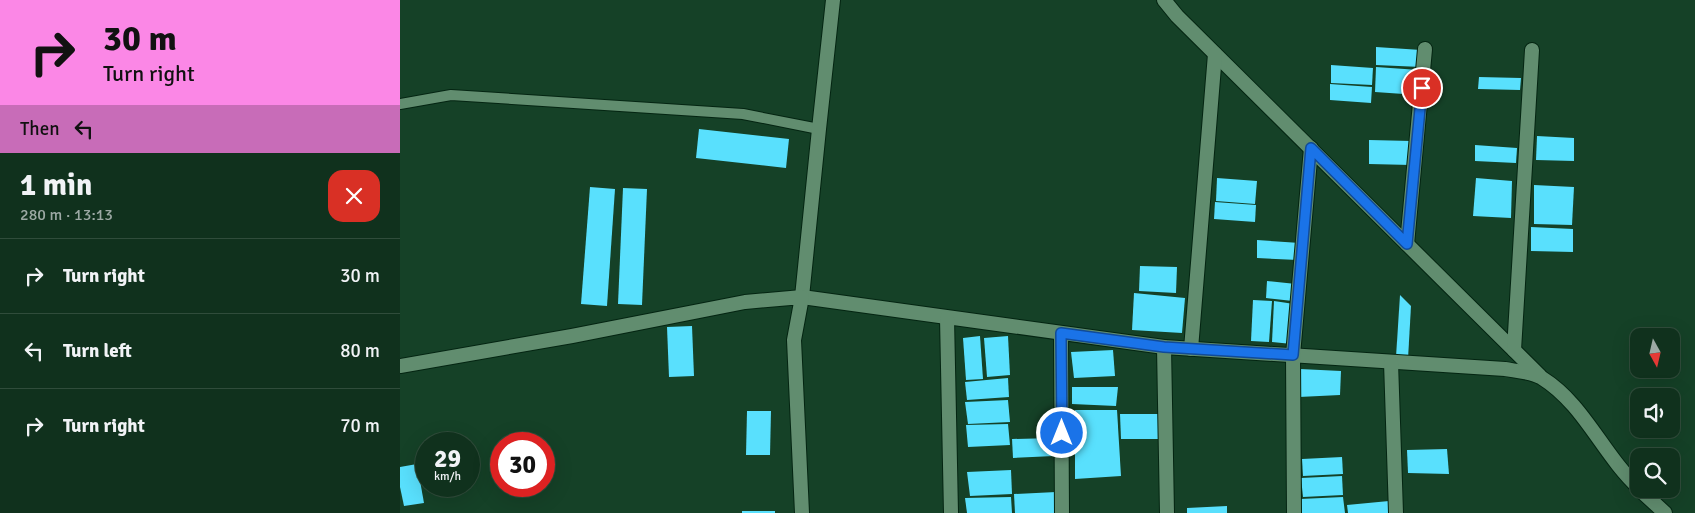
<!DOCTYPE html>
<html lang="en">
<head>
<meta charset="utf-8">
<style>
	body { margin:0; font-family:Signika,sans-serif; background:#1e3d2a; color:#f1f3f6; height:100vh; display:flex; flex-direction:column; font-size:19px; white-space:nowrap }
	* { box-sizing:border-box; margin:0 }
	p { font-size:16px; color:#9ca9a4 }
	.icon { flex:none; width:28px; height:28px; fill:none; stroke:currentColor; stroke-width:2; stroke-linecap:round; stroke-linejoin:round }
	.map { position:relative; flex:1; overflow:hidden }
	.details { display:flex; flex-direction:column; background:#10311d; width:400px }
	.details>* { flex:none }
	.top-card { background:#fb87e6; color:#111; overflow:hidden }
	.needle { width:32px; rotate:172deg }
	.controls { position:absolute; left:1230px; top:328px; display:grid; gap:10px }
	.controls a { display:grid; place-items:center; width:50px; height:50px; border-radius:10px; background:#10311d; box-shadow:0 5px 20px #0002,0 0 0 1px #304c3b; font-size:25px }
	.speed { position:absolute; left:15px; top:432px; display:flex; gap:10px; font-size:25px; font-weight:700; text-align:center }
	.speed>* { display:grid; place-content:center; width:65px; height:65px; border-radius:50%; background:#10311d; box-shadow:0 5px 20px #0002,0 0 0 1px #304c3b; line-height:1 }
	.speed small { font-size:12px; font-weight:400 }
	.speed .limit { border:8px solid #d22; background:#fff; color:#111 }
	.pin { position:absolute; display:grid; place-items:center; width:42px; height:42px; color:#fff; margin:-21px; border:2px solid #fff; border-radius:50%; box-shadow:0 1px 5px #0007 }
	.me { position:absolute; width:55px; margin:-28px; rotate:0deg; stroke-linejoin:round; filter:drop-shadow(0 0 4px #0008) }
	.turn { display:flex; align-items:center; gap:18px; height:105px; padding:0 20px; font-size:22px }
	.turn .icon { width:65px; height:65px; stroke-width:2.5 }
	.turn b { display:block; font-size:35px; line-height:42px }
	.then { display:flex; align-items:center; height:48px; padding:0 20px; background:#0003; gap:10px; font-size:19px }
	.round { display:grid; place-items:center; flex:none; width:52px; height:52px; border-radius:15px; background:#1e3d2a }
	.head { display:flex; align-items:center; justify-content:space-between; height:85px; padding:0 20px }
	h1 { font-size:30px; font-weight:700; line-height:38px }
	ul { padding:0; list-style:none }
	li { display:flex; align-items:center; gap:15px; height:75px; padding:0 20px; border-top:1px solid #304c3b }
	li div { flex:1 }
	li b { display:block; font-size:19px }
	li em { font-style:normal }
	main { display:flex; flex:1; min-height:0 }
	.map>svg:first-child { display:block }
	.building { fill:#59e0fd }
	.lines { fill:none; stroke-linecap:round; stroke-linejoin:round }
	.service-casing { stroke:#042512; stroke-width:12 }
	.minor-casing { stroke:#042512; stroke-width:16 }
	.service { stroke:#618d6f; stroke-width:10 }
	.minor { stroke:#618d6f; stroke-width:14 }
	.route-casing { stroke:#114b97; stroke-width:12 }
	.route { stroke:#1a73e8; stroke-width:9 }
</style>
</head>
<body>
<main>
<section class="details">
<div class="top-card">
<div class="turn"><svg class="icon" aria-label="right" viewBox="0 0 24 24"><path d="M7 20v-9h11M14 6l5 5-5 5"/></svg><div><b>30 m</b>Turn right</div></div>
<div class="then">Then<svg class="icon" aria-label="left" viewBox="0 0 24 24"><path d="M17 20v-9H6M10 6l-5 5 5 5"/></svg></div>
</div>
<div class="head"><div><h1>1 min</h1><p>280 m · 13:13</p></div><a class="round" style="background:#d93025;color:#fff"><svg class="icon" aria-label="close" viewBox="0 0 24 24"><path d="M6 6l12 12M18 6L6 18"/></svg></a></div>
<ul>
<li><svg class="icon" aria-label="right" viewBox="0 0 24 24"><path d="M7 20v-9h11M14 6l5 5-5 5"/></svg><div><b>Turn right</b></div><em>30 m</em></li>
<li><svg class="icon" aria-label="left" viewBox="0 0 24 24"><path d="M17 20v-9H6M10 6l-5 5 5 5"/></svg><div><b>Turn left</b></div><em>80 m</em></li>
<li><svg class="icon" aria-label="right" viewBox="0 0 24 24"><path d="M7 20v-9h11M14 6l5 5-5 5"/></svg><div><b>Turn right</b></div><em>70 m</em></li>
</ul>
</section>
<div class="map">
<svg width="1295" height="513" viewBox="0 0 1295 513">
	<rect width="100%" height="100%" fill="#154127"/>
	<g class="building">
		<path d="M976 47 1021 50V67L976 65Z"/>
		<path d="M931 65 973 68 972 85 931 83Z"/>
		<path d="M976 67 1019 70 1018 95 975 92Z"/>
		<path d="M1079 77 1121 78 1120 90 1078 89Z"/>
		<path d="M930 84 972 87 971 103 930 100Z"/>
		<path d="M299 129 389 139 386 168 296 158Z"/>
		<path d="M1137 136 1174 138V161L1136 160Z"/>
		<path d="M969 140 1012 141 1011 165 969 164Z"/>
		<path d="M1075 145 1117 148 1116 163 1075 161Z"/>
		<path d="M817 178 857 181 855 204 816 201Z"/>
		<path d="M1076 178 1112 181 1111 218 1073 216Z"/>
		<path d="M1134 185 1174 187 1172 225 1134 224Z"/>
		<path d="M190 187 215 189 207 306 181 304Z"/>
		<path d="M223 188 247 189 242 305 218 304Z"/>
		<path d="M815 202 856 205 855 222 814 219Z"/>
		<path d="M1131 227 1173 229V252L1131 251Z"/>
		<path d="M857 240 900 243 898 260 857 258Z"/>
		<path d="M740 266 777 267 776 293 739 291Z"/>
		<path d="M867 281 896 284 893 301 866 298Z"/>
		<path d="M734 293 785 298 782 333 732 330Z"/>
		<path d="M1000 295 1011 306 1008 359 996 357Z"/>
		<path d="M853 300 872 301 869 342 851 341Z"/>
		<path d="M874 301 894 304 892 344 872 342Z"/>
		<path d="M292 326 294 376 269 377 267 327Z"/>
		<path d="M580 336 583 379 566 380 563 338Z"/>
		<path d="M608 336 610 375 587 377 584 338Z"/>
		<path d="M713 350 715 376 674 378 671 352Z"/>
		<path d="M900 369 941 371 940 395 899 397Z"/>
		<path d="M608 378 609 397 567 400 565 382Z"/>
		<path d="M672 387H718L716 406 672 404Z"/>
		<path d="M608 400 610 422 568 424 565 402Z"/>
		<path d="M675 410H717L721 476 675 479Z"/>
		<path d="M347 411H371L370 455H346Z"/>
		<path d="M720 414H761L762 439H721Z"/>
		<path d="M608 424 610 445 568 447 566 425Z"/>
		<path d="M653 438 654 456 613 458 612 439Z"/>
		<path d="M1047 449 1049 474 1008 473 1007 450Z"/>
		<path d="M942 457 943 474 903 476 902 459Z"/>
		<path d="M17 464 24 503 4 506 0 487V467Z"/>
		<path d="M611 470 612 494 570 496 567 472Z"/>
		<path d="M942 476 943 495 903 497 901 478Z"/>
		<path d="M656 492 657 513H615L614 494Z"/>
		<path d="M611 497 612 513H567L565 498Z"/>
		<path d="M943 497 945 513H901L900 499Z"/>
		<path d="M989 501 990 513H948L947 505Z"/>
		<path d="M827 506V513H787V508Z"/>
		<rect x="342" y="511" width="33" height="2"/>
	</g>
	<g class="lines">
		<g class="service-casing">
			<path id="service" d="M0 104 51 95 343 114 419 129"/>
		</g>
		<g class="minor-casing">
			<g id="minor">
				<path d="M433 0 419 129 402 297 764 347 1105 369C1116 371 1133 372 1142 378 1184 404 1203 455 1239 488"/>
				<path d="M764 0 777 16 1140 376"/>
				<path d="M1007 244 1025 49"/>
				<path d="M547 318 551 513"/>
				<path d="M661 333 662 513"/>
				<path d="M764 347 767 513"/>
				<path d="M791 349 815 54"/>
				<path d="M1114 350 1132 50"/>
				<path d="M991 362 996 513"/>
				<path d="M0 366 172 336 345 302 402 297 394 340 402 513"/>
				<path d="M1239 489 1265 513"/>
				<path d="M894 513 893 355 911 148"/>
			</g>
		</g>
		<use href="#service" class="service"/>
		<use href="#minor" class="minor"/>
	</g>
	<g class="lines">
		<g class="route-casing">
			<path id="route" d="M662 433 661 333 764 347 893 355 911 148 1007 244 1022 88"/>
		</g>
		<use href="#route" class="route"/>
	</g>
</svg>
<div class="controls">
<a><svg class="needle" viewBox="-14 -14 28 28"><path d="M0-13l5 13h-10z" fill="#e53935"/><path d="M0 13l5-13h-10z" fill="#9ca9a4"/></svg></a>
<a><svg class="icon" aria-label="sound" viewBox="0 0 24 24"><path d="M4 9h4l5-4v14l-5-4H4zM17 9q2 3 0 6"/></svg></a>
<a><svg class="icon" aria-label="search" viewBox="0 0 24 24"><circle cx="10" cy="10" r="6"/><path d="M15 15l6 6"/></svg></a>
</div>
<div class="speed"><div>29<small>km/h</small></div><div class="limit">30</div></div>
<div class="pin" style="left:1022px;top:88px;background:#d93025"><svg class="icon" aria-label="arrive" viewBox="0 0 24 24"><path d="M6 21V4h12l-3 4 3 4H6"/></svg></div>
<svg class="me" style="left:662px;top:433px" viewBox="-20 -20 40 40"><circle r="17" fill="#1a73e8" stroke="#fff" stroke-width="3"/><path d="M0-11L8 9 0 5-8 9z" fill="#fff"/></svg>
</div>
</main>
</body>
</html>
